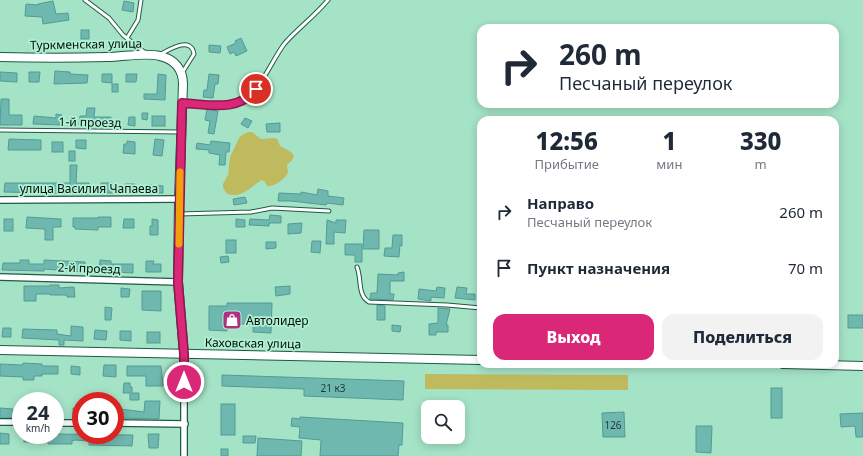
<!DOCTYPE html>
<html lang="ru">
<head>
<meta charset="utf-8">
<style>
	body { margin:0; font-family:"Noto Sans",sans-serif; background:#f2f2f3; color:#1f2937; height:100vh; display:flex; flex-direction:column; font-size:15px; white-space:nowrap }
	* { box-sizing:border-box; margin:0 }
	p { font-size:13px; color:#747a83 }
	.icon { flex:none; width:22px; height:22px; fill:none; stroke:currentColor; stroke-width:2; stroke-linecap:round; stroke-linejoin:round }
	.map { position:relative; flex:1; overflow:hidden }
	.side { position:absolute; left:477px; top:116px; width:362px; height:252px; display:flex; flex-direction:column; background:#fff; border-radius:12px; box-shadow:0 2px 10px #0003 }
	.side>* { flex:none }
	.guide { position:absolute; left:477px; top:24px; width:362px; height:84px; border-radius:12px; box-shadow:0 2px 10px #0003; background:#fff; color:#1f2937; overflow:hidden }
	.tools { position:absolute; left:421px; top:400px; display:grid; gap:8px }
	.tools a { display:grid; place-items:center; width:44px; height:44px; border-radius:8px; background:#fff; box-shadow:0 2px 10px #0003; font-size:20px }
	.speed { position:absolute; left:12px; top:392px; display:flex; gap:8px; font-size:20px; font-weight:700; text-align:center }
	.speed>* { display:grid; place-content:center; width:52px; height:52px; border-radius:50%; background:#fff; box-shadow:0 2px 10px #0003; line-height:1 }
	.speed small { font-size:10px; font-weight:400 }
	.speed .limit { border:6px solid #d22; background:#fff; color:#111 }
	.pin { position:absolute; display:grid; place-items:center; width:34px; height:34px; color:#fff; margin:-17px; border:2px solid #fff; border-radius:50%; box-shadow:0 1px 4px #0007 }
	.me { position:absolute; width:44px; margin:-22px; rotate:0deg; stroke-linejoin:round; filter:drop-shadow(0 0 3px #0008) }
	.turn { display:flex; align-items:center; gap:14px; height:84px; padding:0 16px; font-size:18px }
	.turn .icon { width:52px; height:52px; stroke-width:2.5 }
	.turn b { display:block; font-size:28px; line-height:34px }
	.eta { display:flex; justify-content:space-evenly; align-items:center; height:68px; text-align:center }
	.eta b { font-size:24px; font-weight:800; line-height:28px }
	.button { display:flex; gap:8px; margin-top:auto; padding:8px 16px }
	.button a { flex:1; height:46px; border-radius:12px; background:#db2777; color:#fff; font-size:16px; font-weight:800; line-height:46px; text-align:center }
	.button a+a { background:#f2f2f3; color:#1f2937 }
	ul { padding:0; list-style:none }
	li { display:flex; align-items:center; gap:12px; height:56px; padding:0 16px }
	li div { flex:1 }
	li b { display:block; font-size:15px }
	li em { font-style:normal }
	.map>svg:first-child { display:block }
	.green { fill:#c0ba5e }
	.building { fill:#6fb8af; stroke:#539b93 }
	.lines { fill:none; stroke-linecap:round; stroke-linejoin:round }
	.service-casing { stroke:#1d5b45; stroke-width:5 }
	.minor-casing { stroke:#1d5b45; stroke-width:8 }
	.secondary-casing { stroke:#1d5b45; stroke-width:10 }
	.service { stroke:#fff; stroke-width:3 }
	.minor { stroke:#fff; stroke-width:5.5 }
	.secondary { stroke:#fff; stroke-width:8 }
	.route-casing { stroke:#8e194d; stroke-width:10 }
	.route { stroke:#db2777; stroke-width:7 }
	.slow { stroke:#f59e0b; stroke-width:7 }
	.labels { text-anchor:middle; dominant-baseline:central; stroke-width:3.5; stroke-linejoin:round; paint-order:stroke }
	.number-label { font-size:10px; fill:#1c3a32 }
	.street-label { font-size:12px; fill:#001008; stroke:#b1f0d4 }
	.poi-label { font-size:12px; fill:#001008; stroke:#b1f0d4; text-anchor:start }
</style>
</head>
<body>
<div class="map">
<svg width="863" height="456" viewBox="0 0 863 456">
	<rect width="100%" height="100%" fill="#a5e3c7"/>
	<g class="green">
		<path d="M248 132H252L261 139 275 138 278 140 280 146 291 152 294 156 293 159 287 165C287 166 288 171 288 172 286 179 274 187 267 186L265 182 262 180C251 186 242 199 227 194L223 188V184L228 175 230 157 239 138 242 135Z"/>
		<path d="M425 374 628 375V390L425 389Z"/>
	</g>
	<g class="building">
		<path d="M53 1 56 14 68 13 69 20 43 24 42 17 25 16 26 4 38 5V4Z"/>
		<path d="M124 1 134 3 133 12 122 10Z"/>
		<rect x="81" y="30" width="8" height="9"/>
		<path d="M241 38 247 51 236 56 234 52 230 54 227 47 236 43 235 41Z"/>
		<path d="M209 45 221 46 220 53 209 52Z"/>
		<path d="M55 71 70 72V74L88 75 87 83 54 84Z"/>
		<path d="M0 72 17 73V82L0 81Z"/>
		<path d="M29 72H40L39 82H29Z"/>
		<path d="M102 74H112V83L102 82Z"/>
		<path d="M126 74H137L136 82H126Z"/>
		<path d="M158 74 166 75 165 100 144 99V94H157Z"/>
		<path d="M209 74 219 75 218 84H215L213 98 203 97 204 90H207Z"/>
		<rect x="112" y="84" width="6" height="8"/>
		<path d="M1 99H9V115H22V125H0Z"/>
		<path d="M87 108H95L94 117H111V126L79 125 80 116H86Z"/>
		<path d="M207 109 218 111 214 134 208 133 210 121 205 120Z"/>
		<path d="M142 113H148L147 120 142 119Z"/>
		<path d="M56 114 62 115 61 125 33 124 34 116 56 118Z"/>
		<rect x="152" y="116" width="13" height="10"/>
		<path d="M129 117H135V126L128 125Z"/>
		<path d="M245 118 252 121 248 128 241 124Z"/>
		<path d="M280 123V132H267L266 124Z"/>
		<path d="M9 139 41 140V150H8Z"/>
		<path d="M155 139 164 140 162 156 153 155Z"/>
		<path d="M76 140H86V149L76 148Z"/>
		<path d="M127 141 135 142V154L123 153 124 144H127Z"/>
		<path d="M211 141 230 143 229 152H226L225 165H219L220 155 209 153V150L196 149 197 143 210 145Z"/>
		<rect x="52" y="142" width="11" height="10"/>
		<rect x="69" y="151" width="6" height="10"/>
		<path d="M70 165H77L76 183H89V194L4 192 5 183H70Z"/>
		<rect x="101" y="183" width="11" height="10"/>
		<path d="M125 184H135V193L124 192Z"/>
		<path d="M148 185 163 186V193H147Z"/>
		<path d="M318 189 328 191V196L344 198 343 205 327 203 326 205 291 201H278L279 193 301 194V192L317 195Z"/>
		<path d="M245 197 247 203 234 205 233 199Z"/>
		<path d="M270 215 281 216V223H269V226L249 225 250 219 269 220Z"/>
		<path d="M27 217 61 219V227H53V240H45V229L26 228Z"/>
		<path d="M98 217H111V227H98V230L75 229V227H73V218H98Z"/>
		<rect x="4" y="219" width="9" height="12"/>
		<path d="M124 219H134V228H123Z"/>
		<path d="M152 219 158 220V235H150V226H152Z"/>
		<path d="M236 219 245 220V227H236Z"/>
		<path d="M327 220 336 223V220H346L345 233 334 232V244H326Z"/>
		<path d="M302 223 301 233 288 234V224Z"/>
		<path d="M364 230H379V249H363Z"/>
		<path d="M393 235H402V246L400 245 399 257 384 256 385 248H392Z"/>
		<rect x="226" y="240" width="10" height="13"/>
		<path d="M312 241H321L320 253 311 252Z"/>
		<path d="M266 242H276V248L266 249Z"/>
		<path d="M345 244H362V262H355V255H345Z"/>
		<path d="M228 256 229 262 221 263 220 257Z"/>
		<path d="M20 260H29V264H44V260L85 262V272L44 269V271L2 270 3 263H20Z"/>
		<path d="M100 260 111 261V264H133V273L99 271Z"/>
		<path d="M146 261H154L153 264H161V272H146Z"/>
		<path d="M404 272V281H390V294H394L393 300 370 299 371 293H377L378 274 398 275V273Z"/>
		<path d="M50 285H59V288L74 287 75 297H67V295H50V294H36V301H24V286H50Z"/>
		<path d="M290 286V294L276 296 275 287Z"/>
		<path d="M437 287 445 288 444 298 431 297V301L418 299 419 289 436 291Z"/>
		<path d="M457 287 467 288 466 294H475V300L455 298Z"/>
		<path d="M121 288 130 289 129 297H121Z"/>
		<path d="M142 291H161V311L142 310Z"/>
		<path d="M227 303H272L271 333 253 332V324H227V331L209 330V306H227Z"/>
		<path d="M377 305 385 306V320H377Z"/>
		<path d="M105 307 112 308 111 320H105Z"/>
		<path d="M438 308 450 309 446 325H448V332H436V335H429V324L438 323Z"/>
		<rect x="848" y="315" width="15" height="13"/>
		<path d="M392 325 401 326 400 332 392 331Z"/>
		<path d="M71 326 83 327V341L64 340V345H59V340L22 338 23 329 57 330V334L71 336Z"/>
		<path d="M3 328H11V337H2Z"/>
		<path d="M95 330 107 331 106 340 94 339Z"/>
		<path d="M120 331H131V341L120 340Z"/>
		<rect x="147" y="332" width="13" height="11"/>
		<path d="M23 363 42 364V366H58V374H42V376H34V380H23V377L0 376V364L23 365Z"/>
		<path d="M104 365H116V377L103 376Z"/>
		<path d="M71 366 80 367V375L71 374Z"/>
		<path d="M127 366H161L163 386H146V376H127Z"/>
		<path d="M222 375 404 381 403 400 304 396V389L222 386Z"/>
		<path d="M124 383H130V387H132V393H139V400H130V393H123Z"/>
		<rect x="771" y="388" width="11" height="30"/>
		<path d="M145 401H160L159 419 120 418V409L144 412Z"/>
		<rect x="221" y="404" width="14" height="31"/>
		<path d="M0 408 13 409V418H0Z"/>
		<path d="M73 408 80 409V417H73Z"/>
		<path d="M624 412 625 437H603L602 413Z"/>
		<path d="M863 413V437H856L855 426 841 427 840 414Z"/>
		<path d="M300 417 403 423 402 445H399L398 456H320L321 440 299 438 300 427 291 426 292 418 300 419Z"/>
		<path d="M696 426H712L711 453 696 452Z"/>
		<path d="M0 433 9 434V444H0Z"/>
		<path d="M55 434 133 435 132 446 89 445V441L75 440 72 441V444H48V435H55Z"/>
		<path d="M148 434H159L158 448H149Z"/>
		<rect x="24" y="435" width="10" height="7"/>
		<path d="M243 436H256L255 443H243Z"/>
		<path d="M258 438 302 441 301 456H257Z"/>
		<rect x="221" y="449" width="7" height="7"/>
	</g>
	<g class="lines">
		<g class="service-casing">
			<g id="service">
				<path d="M85 0 109 18 123 35 144 52"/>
				<path d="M127 38 138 20 141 0"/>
				<path d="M161 54C170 49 191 36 194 54L182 73"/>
				<path d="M184 103C198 103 219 107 233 105 258 100 270 62 285 43 298 28 315 16 328 0"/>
				<path d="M0 130 181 132"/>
				<path d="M179 214 251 212 272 208 329 211"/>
				<path d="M357 267C362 279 357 295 369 302L447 305 481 308"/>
			</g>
		</g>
		<g class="minor-casing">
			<g id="minor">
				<path d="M0 200 179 199"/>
				<path d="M0 277 178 282"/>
				<path d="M0 422H21"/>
				<path d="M55 423H81"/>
				<path d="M115 423 185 424"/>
				<path d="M184 456V354"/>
			</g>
		</g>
		<g class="secondary-casing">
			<g id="secondary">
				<path d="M0 57C36 58 72 58 107 57 123 57 145 52 160 56 174 59 183 69 183 84L179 199 178 282 184 354"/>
				<path d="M0 350 481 360"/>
				<path d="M783 364 863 366"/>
			</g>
		</g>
		<use href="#service" class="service"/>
		<use href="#minor" class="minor"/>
		<use href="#secondary" class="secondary"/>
	</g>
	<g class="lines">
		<g class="route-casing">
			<path id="route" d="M184 382V354L178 282 182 103C206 104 239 113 256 89"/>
		</g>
		<use href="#route" class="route"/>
		<path class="slow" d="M179 244 180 172"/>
	</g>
	<defs>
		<g id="shop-square" transform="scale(1)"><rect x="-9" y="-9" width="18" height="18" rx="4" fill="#af3282" stroke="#b1f0d4"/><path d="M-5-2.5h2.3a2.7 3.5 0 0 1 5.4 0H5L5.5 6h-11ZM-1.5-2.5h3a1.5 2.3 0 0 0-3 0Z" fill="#fff"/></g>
	</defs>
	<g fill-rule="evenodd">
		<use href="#shop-square" x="232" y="320"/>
	</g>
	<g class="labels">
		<g class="number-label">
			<text x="333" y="388">21 к3</text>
			<text x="613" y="425">126</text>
		</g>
		<g class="street-label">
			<text transform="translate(86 44) rotate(-1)">Туркменская улица</text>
			<text transform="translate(90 122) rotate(1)">1-й проезд</text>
			<text x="89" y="188">улица Василия Чапаева</text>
			<text transform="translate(89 268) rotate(2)">2-й проезд</text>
			<text transform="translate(253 343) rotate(1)">Каховская улица</text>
		</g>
		<g class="poi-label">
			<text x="246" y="320">Автолидер</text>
		</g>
	</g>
</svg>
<div class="tools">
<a><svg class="icon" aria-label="search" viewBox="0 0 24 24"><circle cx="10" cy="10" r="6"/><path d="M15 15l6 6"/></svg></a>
</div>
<div class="speed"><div>24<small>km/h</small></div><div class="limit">30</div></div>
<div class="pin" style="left:256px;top:89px;background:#d93025"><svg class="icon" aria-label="arrive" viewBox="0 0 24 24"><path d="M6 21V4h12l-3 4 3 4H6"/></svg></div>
<svg class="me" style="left:184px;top:382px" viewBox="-20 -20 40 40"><circle r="17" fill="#db2777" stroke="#fff" stroke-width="3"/><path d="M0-11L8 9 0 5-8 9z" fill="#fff"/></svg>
<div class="guide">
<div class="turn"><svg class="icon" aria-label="right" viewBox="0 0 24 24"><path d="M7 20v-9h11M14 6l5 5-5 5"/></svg><div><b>260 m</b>Песчаный переулок</div></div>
</div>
<section class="side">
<div class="eta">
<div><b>12:56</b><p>Прибытие</p></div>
<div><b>1</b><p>мин</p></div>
<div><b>330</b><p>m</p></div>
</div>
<ul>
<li><svg class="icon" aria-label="right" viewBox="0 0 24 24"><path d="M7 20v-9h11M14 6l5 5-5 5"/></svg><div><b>Направо</b><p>Песчаный переулок</p></div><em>260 m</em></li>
<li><svg class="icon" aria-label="arrive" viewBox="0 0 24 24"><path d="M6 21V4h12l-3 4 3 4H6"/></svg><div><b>Пункт назначения</b></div><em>70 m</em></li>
</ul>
<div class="button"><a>Выход</a><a>Поделиться</a></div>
</section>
</div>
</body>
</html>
